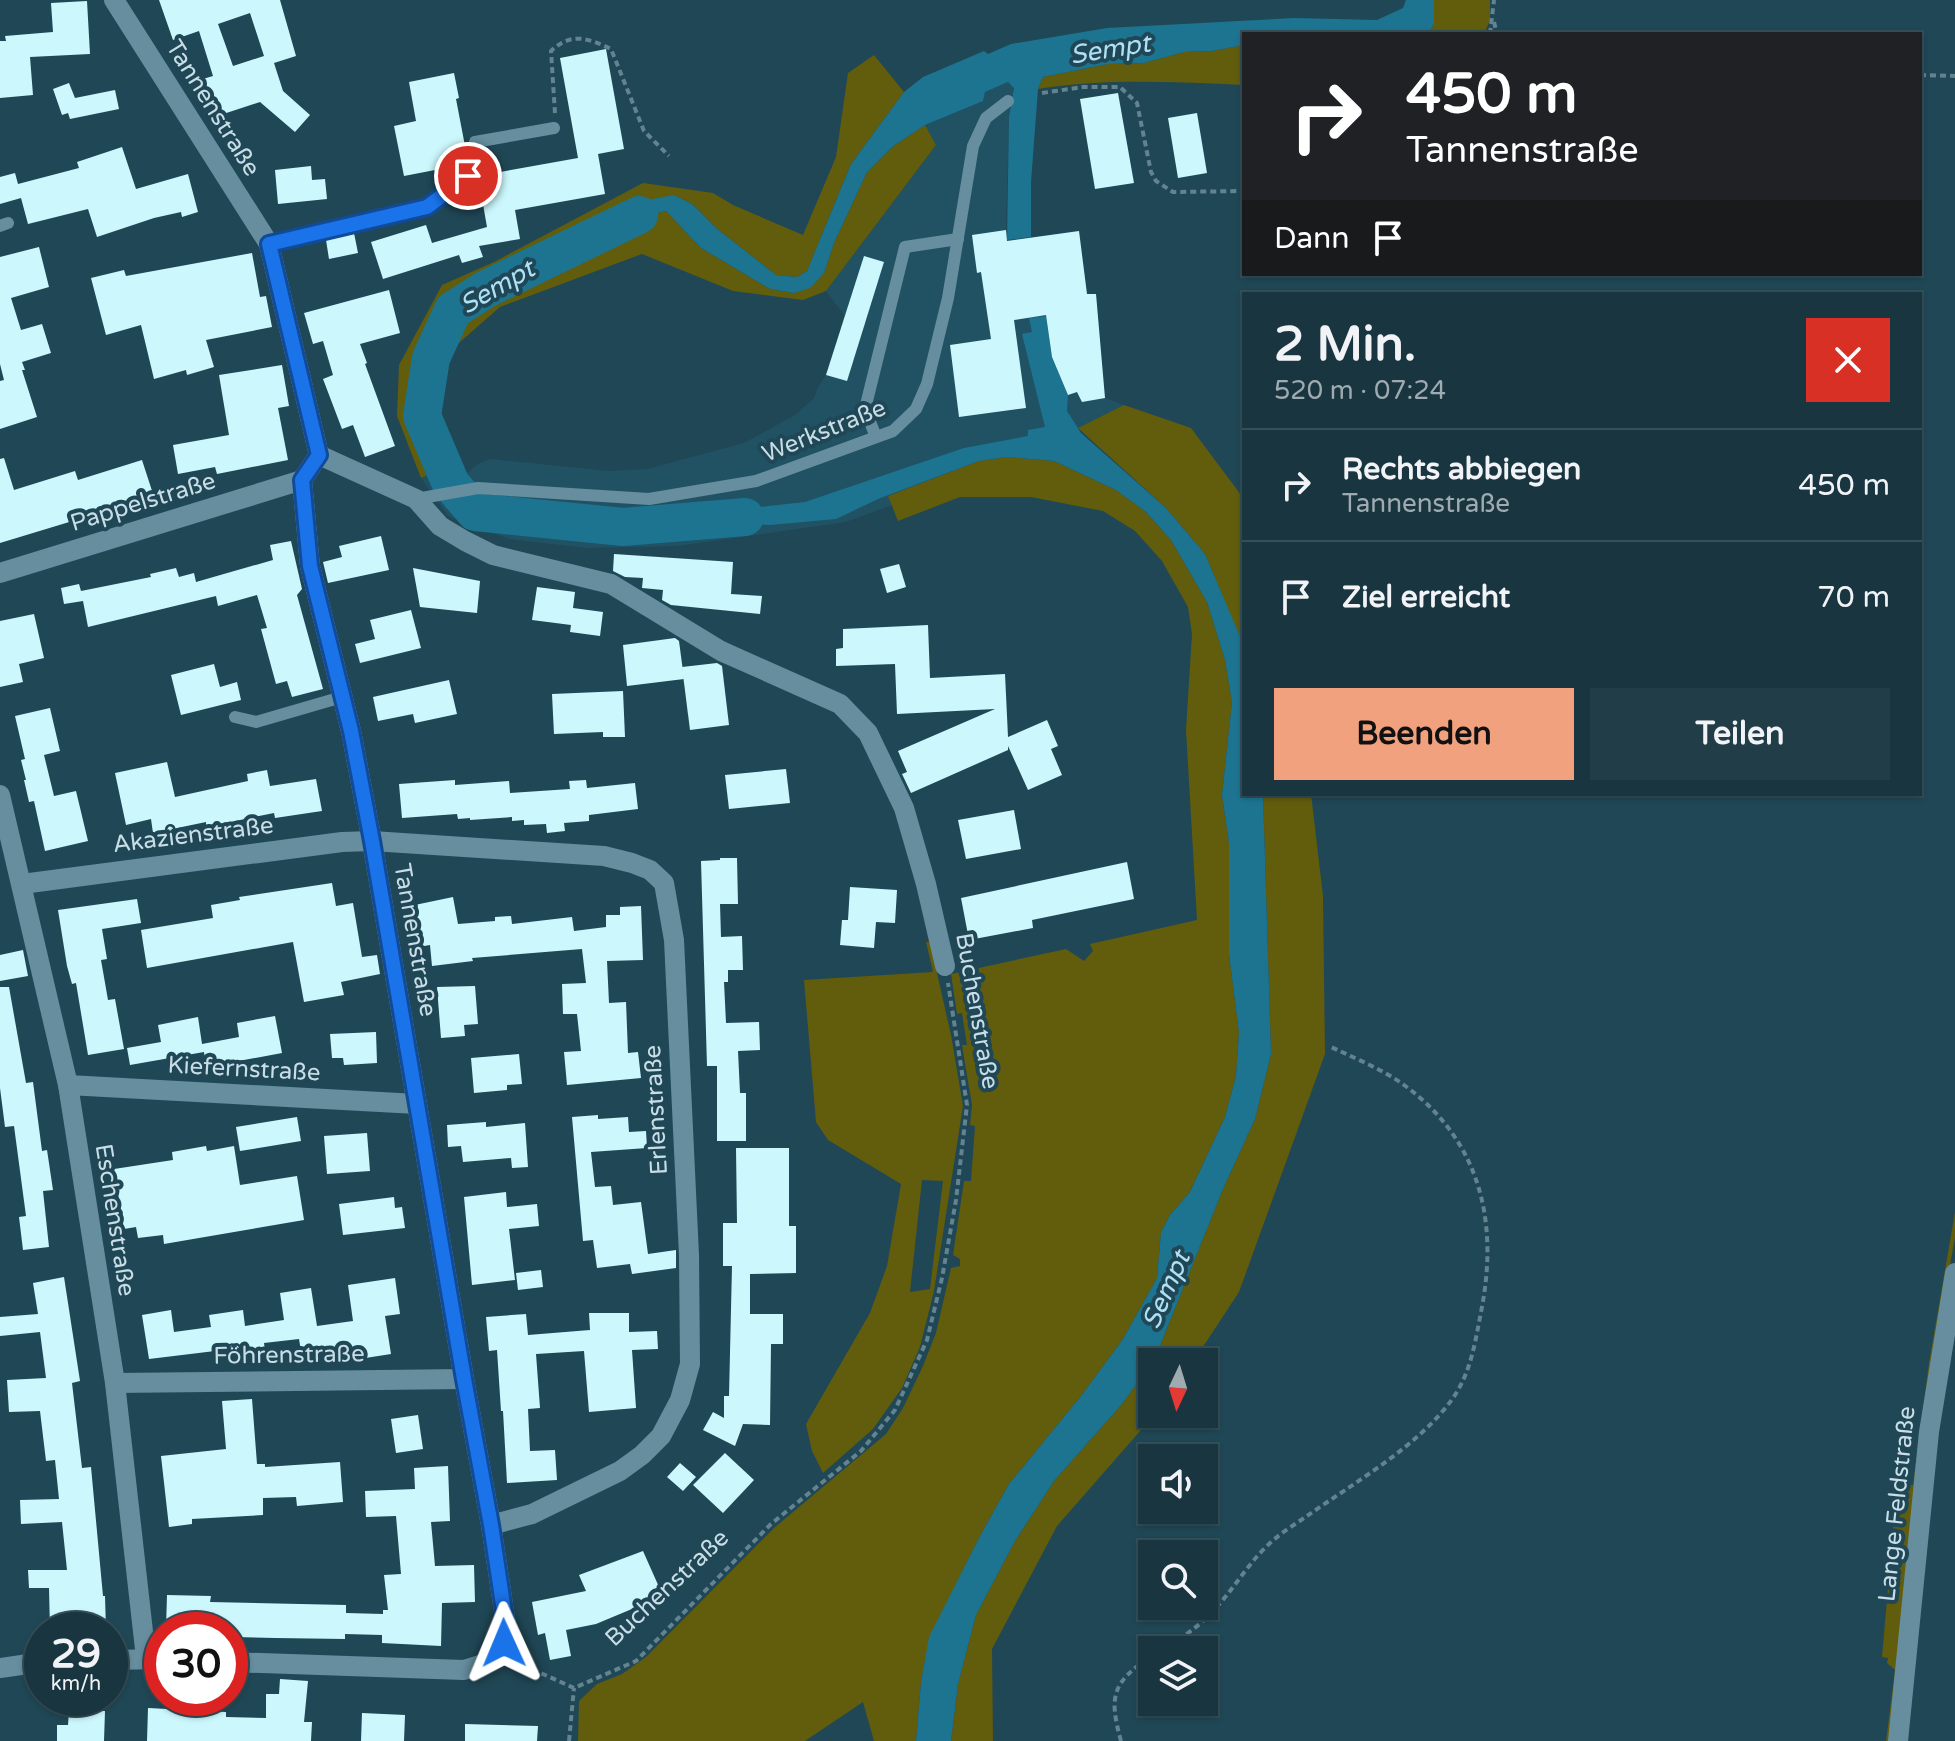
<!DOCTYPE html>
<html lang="de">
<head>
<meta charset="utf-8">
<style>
	body { margin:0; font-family:"Varela Round",sans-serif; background:#213d47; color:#f1f3f6; height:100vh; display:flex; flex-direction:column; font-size:30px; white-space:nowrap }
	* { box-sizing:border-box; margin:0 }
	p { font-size:26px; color:#9fabb1 }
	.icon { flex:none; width:44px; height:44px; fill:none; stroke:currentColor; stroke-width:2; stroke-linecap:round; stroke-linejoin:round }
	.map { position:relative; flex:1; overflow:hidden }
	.drawer { position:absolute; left:1242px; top:292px; width:680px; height:504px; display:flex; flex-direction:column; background:#183540; border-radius:0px; box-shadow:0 2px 6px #0004,0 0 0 2px #365059 }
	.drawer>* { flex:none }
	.banner { position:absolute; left:1242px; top:32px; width:680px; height:244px; border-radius:0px; box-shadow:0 2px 6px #0004,0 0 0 2px #365059; background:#202124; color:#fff; overflow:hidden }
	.needle { width:52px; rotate:184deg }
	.tools { position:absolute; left:1138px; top:1348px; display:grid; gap:16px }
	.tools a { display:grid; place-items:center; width:80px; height:80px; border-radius:0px; background:#183540; box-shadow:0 2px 6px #0004,0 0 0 2px #365059; font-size:40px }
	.speed { position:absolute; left:24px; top:1612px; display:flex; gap:16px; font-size:40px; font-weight:700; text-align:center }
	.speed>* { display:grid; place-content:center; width:104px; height:104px; border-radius:50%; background:#183540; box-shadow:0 2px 6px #0004,0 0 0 2px #365059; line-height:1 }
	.speed small { font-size:20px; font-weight:400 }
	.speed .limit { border:12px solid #d22; background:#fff; color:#111 }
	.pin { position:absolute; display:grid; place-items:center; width:68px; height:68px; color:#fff; margin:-34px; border:4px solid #fff; border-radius:50%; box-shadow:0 2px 8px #0007 }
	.me { position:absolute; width:88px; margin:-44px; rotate:359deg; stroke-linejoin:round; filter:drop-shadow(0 0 6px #0008) }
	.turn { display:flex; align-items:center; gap:28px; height:168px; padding:0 32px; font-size:36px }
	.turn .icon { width:104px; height:104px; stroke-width:2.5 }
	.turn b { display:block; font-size:56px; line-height:68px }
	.then { display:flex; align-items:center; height:76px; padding:0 32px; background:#0003; gap:16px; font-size:30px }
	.round { display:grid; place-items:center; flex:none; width:84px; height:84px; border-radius:0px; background:#213d47 }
	.head { display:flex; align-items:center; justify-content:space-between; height:136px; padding:0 32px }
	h1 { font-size:48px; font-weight:700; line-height:60px }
	.cta { display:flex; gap:16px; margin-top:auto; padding:16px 32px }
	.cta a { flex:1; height:92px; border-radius:0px; background:#f1a17d; color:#111; font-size:32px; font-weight:700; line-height:92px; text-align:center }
	.cta a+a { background:#213d47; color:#f1f3f6 }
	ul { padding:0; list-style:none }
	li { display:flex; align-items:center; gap:24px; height:112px; padding:0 32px; border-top:2px solid #365059 }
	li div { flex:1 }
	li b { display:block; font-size:30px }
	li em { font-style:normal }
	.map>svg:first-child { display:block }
	.built { fill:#205264 }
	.green { fill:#625c0d; fill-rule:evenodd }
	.water { fill:#1c7491 }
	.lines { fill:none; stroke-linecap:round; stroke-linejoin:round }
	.river { stroke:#1c7491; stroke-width:38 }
	.building { fill:#ccf8fd; fill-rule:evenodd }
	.path { stroke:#648390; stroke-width:4; stroke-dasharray:6 4; stroke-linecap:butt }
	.lane { stroke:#668e9f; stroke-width:12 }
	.street { stroke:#668e9f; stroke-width:20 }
	.route-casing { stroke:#114b97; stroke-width:20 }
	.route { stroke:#1a73e8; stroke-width:14 }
	.labels { text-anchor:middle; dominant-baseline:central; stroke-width:8; stroke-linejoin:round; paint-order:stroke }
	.street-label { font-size:24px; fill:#c8dde6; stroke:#204756 }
	.water-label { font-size:26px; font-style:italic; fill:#b0e0f4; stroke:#204756 }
</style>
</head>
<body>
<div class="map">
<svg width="1955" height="1741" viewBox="0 0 1955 1741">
	<rect width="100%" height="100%" fill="#204756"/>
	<path class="built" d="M1008 82 1014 88 1009 117 1006 230 1008 240 1079 231 1087 294H1096L1105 398 1124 405 1078 428 889 496 892 505 846 522 678 546 586 548 509 539 448 516 421 478 451 466 466 474 478 464 490 459 609 471 647 469 744 443 795 415 814 398 818 387 826 375 845 316 826 291 936 145 925 125 983 101 985 92Z"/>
	<g class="green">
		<path d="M1434 0H1490V20L1484 34H1428L1434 24Z"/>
		<path d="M1244 45V85C1174 82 1107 78 1038 89L1043 77 1108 64 1144 63 1184 52 1212 51Z"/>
		<path d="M874 55 904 92 851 164 807 271 797 277 776 275 716 228 692 204 674 195 596 242 645 216 666 211 701 248 770 289 794 293 824 273 834 243 867 172 892 147 925 125 936 145 826 291 803 300 733 291 642 254 500 307 452 349 438 400 445 433 466 474 450 466 421 478 397 416 399 365 442 285 494 262 643 183 713 193 733 205 803 235 836 157 848 73Z"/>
		<path d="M1124 405 1191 428 1244 499V648L1205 554 1166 508 1078 428Z"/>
		<path d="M1006 457 1054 461 1116 490 1146 512 1171 540 1207 602 1225 660 1232 702 1222 795 1229 843V954L1239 1032 1236 1076 1225 1117 1190 1192 1170 1215 1161 1232 1157 1278 1123 1339 1081 1396 1009 1484 980 1536 930 1637 921 1682 916 1741H874L863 1702 805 1741H578L579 1701 597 1684 622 1674 646 1657 774 1528 886 1434 903 1408 923 1366 936 1333 951 1268 960 1266V1259L953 1255 964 1181H971L975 1126 970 1125 972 1105 962 1045H967L962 1013 957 1014 951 974 1066 949 1084 961 1093 951 1090 944 1197 920 1186 730 1192 634 1188 607 1162 561 1135 531 1103 511 1031 497H960L898 521 888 496 979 461Z"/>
		<path d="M1263 794H1311L1323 896 1325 1054 1239 1292 1193 1362H1152V1414H1155L1057 1526 992 1649 993 1741H951L958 1684 976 1615 1015 1541 1054 1481 1122 1404 1155 1358 1223 1189 1255 1119 1271 1054Z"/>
		<path d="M926 942H930L951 1035 963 1106 934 1291 920 1347 902 1388 873 1429 823 1473 812 1451 806 1424 870 1313 887 1266 901 1184 828 1140 816 1122 804 980 933 972ZM922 1180 943 1181 930 1289 910 1292Z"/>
		<path d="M1955 1212V1237L1936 1343 1894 1741H1886L1895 1670 1887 1663 1888 1658 1882 1657 1897 1485H1913L1929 1363Z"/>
	</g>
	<g class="water">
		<path d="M1406 0H1434V24L1428 34H1244V45L1212 51 1184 52 1144 63 1108 64 1043 77 1038 89 1031 182V237L1007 240 1009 117 1014 88 1008 82 985 92 983 101 925 125 892 147 867 172 834 243 824 273 810 288 794 293 770 289 701 248 666 211 645 216 596 243 589 233 642 201 674 195 692 204 716 228 776 275 797 277 807 271 851 164 904 92 923 77 984 51 988 54 1011 44 1107 28 1294 18 1377 20 1403 8Z"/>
		<path d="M1046 316 1052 357 1068 395 1067 411 1081 433 1166 508 1205 554 1242 641 1244 648V794H1263L1271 1054 1255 1119 1223 1189 1155 1358 1122 1404 1054 1481 1015 1541 976 1615 958 1684 951 1741H916L921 1682 929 1637 980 1536 1009 1484 1081 1396 1123 1339 1157 1278 1161 1232 1170 1215 1190 1192 1225 1117 1236 1076 1239 1032 1229 954V843L1222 795 1232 702 1225 660 1207 602 1171 540 1146 512 1116 490 1054 461 1006 457 979 461 878 499 836 519 770 525 694 521 715 512 805 502 964 448 1028 436V430L1045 427 1022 334 1032 332 1029 318Z"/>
	</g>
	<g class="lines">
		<path class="river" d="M639 215 486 289 453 310 431 358 422 416 451 484 475 512 623 527 745 517"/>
	</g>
	<g class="building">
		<path d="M159 0H280L296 56 274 63 283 91 310 115 295 132 260 102 208 119 196 81 213 76 199 31 173 40ZM250 13 264 56 233 66 218 24Z"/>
		<path d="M87 1 90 54 30 57 33 95 0 98V41H6L5 36 53 32 51 3Z"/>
		<path d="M606 49 624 149 598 154 605 194 515 210 520 239 479 246 483 257 462 263 459 255 383 279 371 242 426 225 432 243 487 227 478 176 578 158 560 58Z"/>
		<path d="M454 73 459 98 456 99 465 146 461 165 404 176 394 126 416 121 409 82Z"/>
		<path d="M69 83 75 98 115 90 119 109 70 119 68 113 62 115 53 89Z"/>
		<path d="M1118 93 1134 183 1095 189 1080 99Z"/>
		<path d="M1197 113 1207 173 1178 178 1168 118Z"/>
		<path d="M122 147 136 189 188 174 198 212 182 217 181 212 154 218 97 237 88 209 28 224 21 198 0 204V177L15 173 18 184 79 168 77 162Z"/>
		<path d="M311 166 312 180 325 179 327 199 278 204 275 170Z"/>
		<path d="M1006 230 1007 241 1079 231 1087 294H1096L1105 398 1082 402 1077 392 1068 395 1052 357 1046 315 1014 320 1026 408 959 417 950 345 991 339 981 272 977 273 972 235Z"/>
		<path d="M354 233 358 253 329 259 326 240Z"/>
		<path d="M39 247 49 287 11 298 21 330 42 324 51 353 22 362 25 370H22L37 417 0 429V381L4 380 0 364V257Z"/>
		<path d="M252 253 260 297 266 296 272 327 206 340 214 367 187 375 186 370 154 379 141 325 106 335 91 278 124 270 126 276Z"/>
		<path d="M864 256 884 262 847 381 826 375Z"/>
		<path d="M389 290 400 333 360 344 367 363 365 364 395 446 365 457 353 425 342 429 323 379 333 375 323 341 313 344 304 313Z"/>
		<path d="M282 365 289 406 278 408 288 460 217 474 215 467 178 474 173 445 229 435 219 375Z"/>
		<path d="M4 458 14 490 75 471 78 480 142 460 154 497 90 519 89 516 0 543V459Z"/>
		<path d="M381 536 389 570 328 583 323 562 342 557 339 546Z"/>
		<path d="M291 541 302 589 297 595 323 689 292 697 287 681 276 684 261 629 267 628 257 595 218 606 216 596 88 627 83 601 64 604 61 588 79 584 81 591 151 577 150 574 176 568 179 577 194 573 196 582 273 560 270 545Z"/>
		<path d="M614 554 733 562 731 594 762 596 760 614 671 605 662 600 663 590 642 588 643 578 625 577 613 571Z"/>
		<path d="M899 564 906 587 887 593 880 569Z"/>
		<path d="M413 568 480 581 477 613 420 607Z"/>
		<path d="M537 587 575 592 573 608 603 612 600 636 570 632 571 625 532 620Z"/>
		<path d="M411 610 421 648 360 663 355 644 375 639 370 620Z"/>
		<path d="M34 614 44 658 19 664 23 682 0 687V621Z"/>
		<path d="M928 625 930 678 1005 674 1008 737 1047 720 1058 746 1051 749 1062 775 1028 790 1008 746V750L911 793 902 774 907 772 898 751 995 709 897 714 895 664 836 666V649L843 648V629Z"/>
		<path d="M675 638 679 641 684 679 627 686 623 645Z"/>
		<path d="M717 663 722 666 729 725 690 730 682 667Z"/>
		<path d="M214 664 220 687 237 682 241 700 181 715 171 675Z"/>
		<path d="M449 680 457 714 415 723 413 714 378 721 373 697Z"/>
		<path d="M623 691 625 737H603V732L554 734 552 694Z"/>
		<path d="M50 708 60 751 44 755 54 796 76 791 88 841 45 851 34 801 29 802 24 780H26L21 760 25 759 15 716Z"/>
		<path d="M167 762 175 797 248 781 247 774 267 770 270 786 316 779 322 811 275 818 274 813 206 827V822L153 833 151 819 126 825 115 773Z"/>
		<path d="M786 769 790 803 729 809 725 775Z"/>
		<path d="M455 780V785L509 781 510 793 570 789 569 781 586 780 587 788 635 783 638 809 589 815V821L564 823 565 831 547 833 546 824 524 825V820L512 821V817L470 820V818L458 819 457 814 402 818 399 784Z"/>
		<path d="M1014 810 1021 849 966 859 958 820Z"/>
		<path d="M720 858H737L738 904H720L721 937 742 936 743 970H728V982H724L726 1023 759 1022 760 1050 738 1051 740 1093H746V1141H717V1066H707L701 861 720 860Z"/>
		<path d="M1127 862 1134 899 1032 920 1033 928 969 940 961 898Z"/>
		<path d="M332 883 336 906 353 903 362 957 377 955 380 974 341 982 344 995 304 1002 293 942 147 968 141 930 213 918 211 905 240 900 239 897Z"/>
		<path d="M850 887 897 890 895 923 876 922 874 948 840 945 842 920H848Z"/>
		<path d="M453 897 458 924 495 921V917L511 916 512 924 572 917 574 931 606 927V915H620V907L641 906 643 960 607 961 609 1003 626 1002 628 1053 638 1052 641 1078 567 1085 564 1052 581 1051 577 1014H563L562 984 586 983 582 949 472 958 473 961 432 966 430 945 418 947 410 906Z"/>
		<path d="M137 899 141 923 102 929 107 959 101 960 108 1000 115 999 124 1049 88 1055 76 983 72 984 67 966 58 910Z"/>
		<path d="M23 950 28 976 0 981V955Z"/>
		<path d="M475 986 478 1024 464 1025 465 1036 441 1038 437 987Z"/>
		<path d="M0 987H9L26 1083 33 1082 42 1151 47 1150 53 1190 43 1191 49 1247 23 1250 19 1217 26 1216 14 1126 5 1127 0 1088Z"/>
		<path d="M275 1016 282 1053 206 1067 204 1052 130 1065 127 1048 161 1042 158 1025 198 1017 202 1044 239 1037 237 1023Z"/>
		<path d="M376 1032 377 1063 344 1065 343 1058H332L330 1034Z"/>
		<path d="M519 1054 522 1084 507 1085V1090L474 1093 471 1058Z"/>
		<path d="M598 1115V1119L628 1117 629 1132 646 1131 647 1148 591 1152 595 1187 611 1186 613 1205 641 1202 648 1254 676 1250V1268L632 1274 630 1264 597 1268 593 1240 583 1241 572 1117Z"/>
		<path d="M297 1117 301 1141 240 1151 236 1127Z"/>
		<path d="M486 1122V1127L525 1123 528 1167 512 1168 511 1158 463 1162 461 1146 448 1147 447 1125Z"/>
		<path d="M367 1133 370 1171 327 1174 324 1136Z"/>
		<path d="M206 1146 207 1151 234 1146 240 1185 297 1176 304 1220 164 1244 163 1235 138 1238 136 1227 124 1229 114 1169 173 1160 172 1152Z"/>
		<path d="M736 1148H789V1226H796V1273L750 1274V1314H783V1344H771L770 1425 743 1424 735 1446 703 1430 713 1412 724 1418V1396H729L732 1266H723V1223H737Z"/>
		<path d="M506 1192 507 1207 537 1204 539 1226 509 1229 515 1280 472 1285 464 1197Z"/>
		<path d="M394 1197 395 1208 402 1207 405 1228 343 1235 339 1204Z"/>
		<path d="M541 1270 543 1287 518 1290 516 1273Z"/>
		<path d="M64 1277 80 1381 72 1383 82 1468 91 1467 103 1596H105L106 1630H50L49 1588H29L28 1570H67L62 1522 21 1524 20 1500 59 1499 55 1460 46 1461 40 1411 9 1412 7 1380 46 1378 40 1332 0 1336V1317L38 1314 33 1283Z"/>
		<path d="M395 1278 400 1314 385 1316 391 1354 359 1359 357 1349 302 1357 299 1339 264 1343 265 1351 216 1359 215 1351 149 1359 142 1315 171 1310 174 1332 211 1327 209 1315 243 1310 245 1326 284 1320 280 1293 311 1288 317 1326 353 1321 348 1285Z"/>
		<path d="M589 1313H629V1332L657 1331 658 1349 632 1350 636 1408 589 1412 584 1351 536 1354 540 1408 528 1409 530 1451 555 1450 557 1480 507 1483 503 1411H501L497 1350 489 1351 486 1317 526 1314 528 1335 590 1330Z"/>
		<path d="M252 1399 257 1464H265V1467L340 1462 343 1502 297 1506 296 1497 263 1498V1515L192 1519V1524L169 1527 161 1456 226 1449 222 1401Z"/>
		<path d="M418 1415 423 1449 396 1453 391 1419Z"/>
		<path d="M725 1453 754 1480 723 1513 693 1485Z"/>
		<path d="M680 1463 696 1477 683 1491 667 1477Z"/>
		<path d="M448 1466 450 1521 431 1522 435 1566 474 1565 475 1602 442 1603 441 1646 382 1643V1635L345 1634V1639L276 1638 234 1637V1630L166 1628 167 1595 211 1596 210 1602 346 1605V1613L383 1614V1610H388L384 1575 401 1574 396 1516 366 1517 365 1491 415 1489 414 1468Z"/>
		<path d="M643 1551 663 1596 596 1624 566 1630 571 1656 550 1660 545 1633 538 1635 532 1602 586 1591 579 1575Z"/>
		<path d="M280 1679 308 1681 304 1722H312L311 1741H147L148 1708 226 1712V1717L266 1718V1694H279Z"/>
		<path d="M69 1710 105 1711 104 1741H57V1725H68Z"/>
		<path d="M362 1713 405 1715 404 1741H361Z"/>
		<path d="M465 1724 538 1726 537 1741H465Z"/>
	</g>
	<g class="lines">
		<g class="path">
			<path d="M1494 22 1497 34"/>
			<path d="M1490 34 1494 0"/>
			<path d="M1920 75 1955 76"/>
			<path d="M1042 93 1083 87H1120L1137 103 1151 172 1156 181 1173 192 1244 191"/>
			<path d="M555 113 551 51C571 32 588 38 611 49L644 131 669 156"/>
			<path d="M1161 1650C1180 1639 1199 1627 1214 1610 1233 1590 1247 1565 1268 1545 1279 1534 1294 1525 1307 1516 1355 1482 1419 1446 1453 1398 1471 1372 1475 1343 1481 1312 1499 1223 1481 1141 1404 1085 1382 1069 1354 1058 1329 1046"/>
			<path d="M514 1661 574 1688 636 1661 771 1524 861 1451 895 1410 927 1340 942 1278 956 1200 967 1105 948 983"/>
			<path d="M569 1741 574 1688"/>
			<path d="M1121 1741C1108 1694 1113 1683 1152 1655"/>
		</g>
		<g class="lane">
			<path d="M0 226 8 223"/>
			<path d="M269 244 427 207 468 176 475 142 554 128"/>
			<path d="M876 437 865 409 905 247 958 239"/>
			<path d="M416 499 478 488 649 499 756 481 893 431 916 409 927 384 948 298 973 146 986 118 1008 101"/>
			<path d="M235 717 256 722 342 697"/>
		</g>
		<g class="street">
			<path d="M114 0 269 244 319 455 302 480 310 566 351 731 372 841 464 1379 491 1525 507 1631 497 1653 483 1664 464 1670 230 1662"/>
			<path d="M319 455 416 499 440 526 465 541 493 555 611 584 721 651 840 704 868 733 904 808 926 884 945 966"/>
			<path d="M0 573 302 480"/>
			<path d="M0 795 68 1085 115 1383 146 1658"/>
			<path d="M22 884 342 842 372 841 604 856 632 863 650 870 664 883 674 940 689 1255 690 1364 680 1400 661 1436 642 1455 620 1471 532 1514 491 1525"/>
			<path d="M68 1085 417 1104"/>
			<path d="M115 1383 464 1379"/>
			<path d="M110 1660 162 1659"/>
			<path d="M0 1668 42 1662"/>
			<path d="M1898 1741 1929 1432 1955 1273"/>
		</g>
	</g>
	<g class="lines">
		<g class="route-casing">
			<path id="route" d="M468 176 427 207 269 244 319 455 302 480 310 566 351 731 372 841 464 1379 491 1525 507 1631 504 1643"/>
		</g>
		<use href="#route" class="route"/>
	</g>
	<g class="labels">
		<g class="street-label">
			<text transform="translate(213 108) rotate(58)">Tannenstraße</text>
			<text transform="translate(824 431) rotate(-22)">Werkstraße</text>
			<text transform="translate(143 502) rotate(-17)">Pappelstraße</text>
			<text transform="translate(193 835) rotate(-7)">Akazienstraße</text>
			<text transform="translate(415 940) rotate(80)">Tannenstraße</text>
			<text transform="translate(977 1011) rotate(80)">Buchenstraße</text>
			<text transform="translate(244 1069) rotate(3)">Kiefernstraße</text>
			<text transform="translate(656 1110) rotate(-93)">Erlenstraße</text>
			<text transform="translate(115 1220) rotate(81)">Eschenstraße</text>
			<text transform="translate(289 1355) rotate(-1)">Föhrenstraße</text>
			<text transform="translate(1897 1504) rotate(-84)">Lange Feldstraße</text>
			<text transform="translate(667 1588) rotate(-43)">Buchenstraße</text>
		</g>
		<g class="water-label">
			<text transform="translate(1110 49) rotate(-9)">Sempt</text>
			<text transform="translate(497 287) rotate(-30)">Sempt</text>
			<text transform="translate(1166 1290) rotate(-66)">Sempt</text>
		</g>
	</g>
</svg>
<div class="tools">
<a><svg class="needle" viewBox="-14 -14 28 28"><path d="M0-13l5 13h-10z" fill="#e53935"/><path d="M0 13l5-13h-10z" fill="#9fabb1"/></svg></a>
<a><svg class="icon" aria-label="sound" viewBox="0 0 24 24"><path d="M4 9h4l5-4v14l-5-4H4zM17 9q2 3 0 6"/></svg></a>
<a><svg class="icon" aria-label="search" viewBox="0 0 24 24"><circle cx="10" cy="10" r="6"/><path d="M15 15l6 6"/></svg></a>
<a><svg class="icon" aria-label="layers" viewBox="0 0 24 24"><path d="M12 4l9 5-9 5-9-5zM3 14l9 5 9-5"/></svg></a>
</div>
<div class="speed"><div>29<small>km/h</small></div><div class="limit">30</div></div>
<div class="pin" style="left:468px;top:176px;background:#d93025"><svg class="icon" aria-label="arrive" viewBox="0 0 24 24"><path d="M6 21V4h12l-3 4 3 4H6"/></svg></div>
<svg class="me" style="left:504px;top:1643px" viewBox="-20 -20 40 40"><path d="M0-17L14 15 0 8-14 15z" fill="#1a73e8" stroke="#fff" stroke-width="4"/></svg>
<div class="banner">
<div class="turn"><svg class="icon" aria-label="right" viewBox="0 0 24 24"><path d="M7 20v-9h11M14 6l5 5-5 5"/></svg><div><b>450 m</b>Tannenstraße</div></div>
<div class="then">Dann<svg class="icon" aria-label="arrive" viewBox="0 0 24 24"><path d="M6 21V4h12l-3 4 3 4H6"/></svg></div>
</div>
<section class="drawer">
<div class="head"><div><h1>2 Min.</h1><p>520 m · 07:24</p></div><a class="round" style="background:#d93025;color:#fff"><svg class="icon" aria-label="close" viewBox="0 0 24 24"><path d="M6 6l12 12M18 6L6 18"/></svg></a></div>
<ul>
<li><svg class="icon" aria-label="right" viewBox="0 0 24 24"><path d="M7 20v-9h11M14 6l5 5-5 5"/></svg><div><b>Rechts abbiegen</b><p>Tannenstraße</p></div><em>450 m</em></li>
<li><svg class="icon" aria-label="arrive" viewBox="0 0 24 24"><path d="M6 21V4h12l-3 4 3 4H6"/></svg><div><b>Ziel erreicht</b></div><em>70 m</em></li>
</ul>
<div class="cta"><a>Beenden</a><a>Teilen</a></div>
</section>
</div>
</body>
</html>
